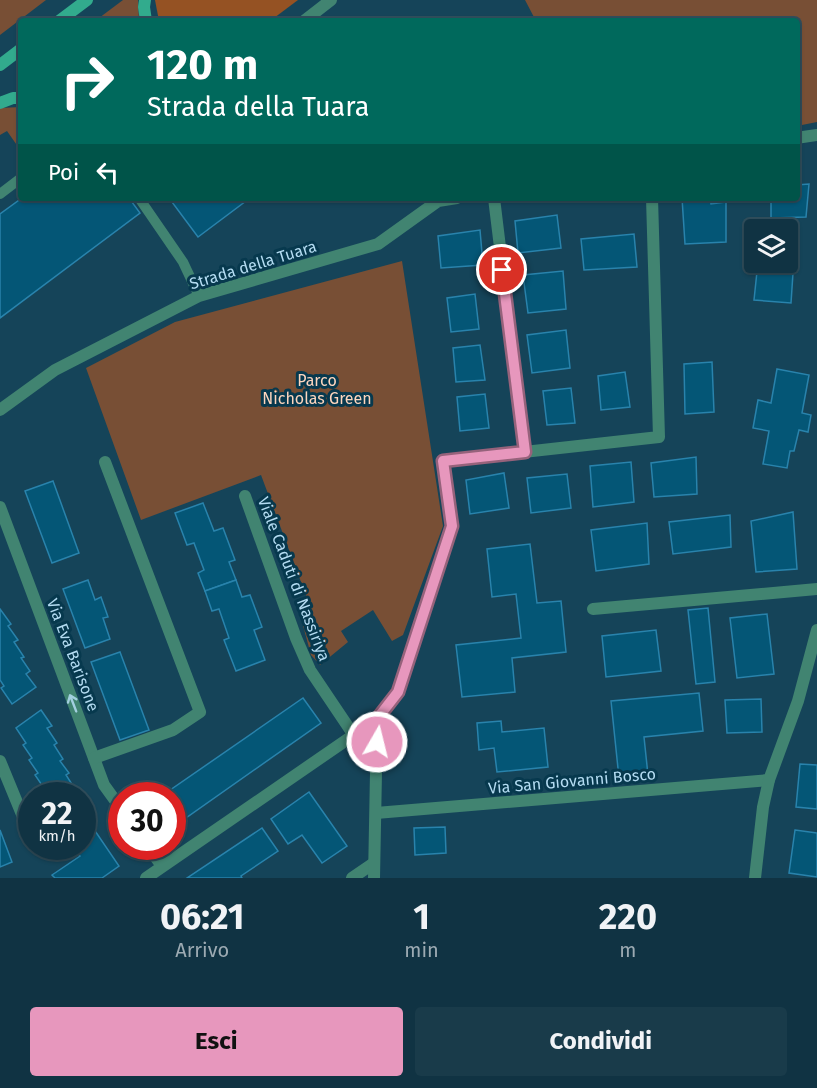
<!DOCTYPE html>
<html lang="it">
<head>
<meta charset="utf-8">
<style>
	body { margin:0; font-family:"Fira Sans",sans-serif; background:#193b4a; color:#f1f3f6; height:100vh; display:flex; flex-direction:column; font-size:22px; white-space:nowrap }
	* { box-sizing:border-box; margin:0 }
	p { font-size:20px; color:#9caab2 }
	.icon { flex:none; width:33px; height:33px; fill:none; stroke:currentColor; stroke-width:2; stroke-linecap:round; stroke-linejoin:round }
	.map { position:relative; height:878px; overflow:hidden }
	.sheet { display:flex; flex-direction:column; background:#103343; flex:1 }
	.sheet>* { flex:none }
	.hud { position:absolute; left:18px; top:18px; width:782px; height:183px; border-radius:6px; box-shadow:0 2px 4px #0004,0 0 0 2px #304e5c; background:#00695c; color:#fff; overflow:hidden }
	.fabs { position:absolute; left:744px; top:219px; display:grid; gap:12px }
	.fabs a { display:grid; place-items:center; width:54px; height:54px; border-radius:6px; background:#103343; box-shadow:0 2px 4px #0004,0 0 0 2px #304e5c; font-size:30px }
	.speed { position:absolute; left:18px; top:782px; display:flex; gap:12px; font-size:30px; font-weight:700; text-align:center }
	.speed>* { display:grid; place-content:center; width:78px; height:78px; border-radius:50%; background:#103343; box-shadow:0 2px 4px #0004,0 0 0 2px #304e5c; line-height:1 }
	.speed small { font-size:15px; font-weight:400 }
	.speed .limit { border:9px solid #d22; background:#fff; color:#111 }
	.pin { position:absolute; display:grid; place-items:center; width:51px; height:51px; color:#fff; margin:-26px; border:3px solid #fff; border-radius:50%; box-shadow:0 2px 6px #0007 }
	.me { position:absolute; width:66px; margin:-33px; rotate:8deg; stroke-linejoin:round; filter:drop-shadow(0 0 4px #0008) }
	.turn { display:flex; align-items:center; gap:21px; height:126px; padding:0 30px; font-size:27px }
	.turn .icon { width:78px; height:78px; stroke-width:2.5 }
	.turn b { display:block; font-size:42px; line-height:51px }
	.then { display:flex; align-items:center; height:57px; padding:0 30px; background:#0003; gap:12px; font-size:22px }
	.eta { display:flex; justify-content:space-evenly; align-items:center; height:102px; text-align:center }
	.eta b { font-size:36px; font-weight:700; line-height:42px }
	.action { display:flex; gap:12px; margin-top:auto; padding:12px 30px }
	.action a { flex:1; height:69px; border-radius:6px; background:#e797bd; color:#111; font-size:24px; font-weight:700; line-height:69px; text-align:center }
	.action a+a { background:#193b4a; color:#f1f3f6 }
	.map>svg:first-child { display:block }
	.green { fill:#784f35 }
	.forest { fill:#955223 }
	.building { fill:#045676; stroke:#2983ac; stroke-width:1.5 }
	.lines { fill:none; stroke-linecap:round; stroke-linejoin:round }
	.service { stroke:#418471; stroke-width:10 }
	.minor { stroke:#418471; stroke-width:12 }
	.secondary { stroke:#32ab8d; stroke-width:12 }
	.oneway { stroke:#a3cfdf }
	.route-casing { stroke:#96627b; stroke-width:15 }
	.route { stroke:#e797bd; stroke-width:10 }
	.labels { text-anchor:middle; dominant-baseline:central; stroke-width:6; stroke-linejoin:round; paint-order:stroke }
	.street-label { font-size:16px; fill:#b4dcf2; stroke:#07394e }
	.park-label { font-size:16px; fill:#fed6be; stroke:#07394e }
</style>
</head>
<body>
<div class="map">
<svg width="817" height="878" viewBox="0 0 817 878">
	<rect width="100%" height="100%" fill="#154459"/>
	<g class="green">
		<path d="M0 0H46L0 35Z"/>
		<path d="M123 0H138L139 21H95Z"/>
		<path d="M525 0H817V122L797 126 796 21H536Z"/>
		<path d="M21 107V151L7 131 0 135V108Z"/>
		<path d="M402 261 443 526 403 635 392 641 373 610 341 631 348 642 320 665 311 655 298 607 307 598 261 475 141 520 86 368 175 322Z"/>
	</g>
	<path class="forest" d="M155 0H298L270 21H159Z"/>
	<g class="building">
		<path d="M809 184 806 217 771 218V198H796V185Z"/>
		<path d="M22 198H129L140 213 0 318V214Z"/>
		<path d="M169 198H250L198 237Z"/>
		<path d="M682 198H710L711 204 726 202V242L685 244Z"/>
		<path d="M557 215 561 248 518 253 515 221Z"/>
		<path d="M480 230 483 265 441 268 438 236Z"/>
		<path d="M634 234 637 267 584 270 581 239Z"/>
		<path d="M788 258H794L791 303 754 300 758 262H788Z"/>
		<path d="M563 271 566 309 528 313 523 275Z"/>
		<path d="M475 294 479 329 451 332 447 298Z"/>
		<path d="M566 330 570 368 532 373 527 335Z"/>
		<path d="M480 345 485 380 456 382 453 348Z"/>
		<path d="M712 362 714 412 685 414 684 364Z"/>
		<path d="M777 369 809 375 802 413 811 415 808 432 799 430 794 451H790L787 468 763 464 769 431 753 428 758 400 771 403Z"/>
		<path d="M625 372 630 407 601 410 598 376Z"/>
		<path d="M571 388 575 423 547 425 543 391Z"/>
		<path d="M485 394 489 428 460 431 457 397Z"/>
		<path d="M696 457 697 494 654 497 651 463Z"/>
		<path d="M631 462 634 502 593 507 590 466Z"/>
		<path d="M504 473 509 508 470 514 466 480Z"/>
		<path d="M567 474 571 508 531 513 527 478Z"/>
		<path d="M53 481 79 553 52 563 25 491Z"/>
		<path d="M203 503 214 531 223 528 235 560 229 562 236 580 205 591 198 573 204 570 194 543 187 545 175 513Z"/>
		<path d="M793 512 797 569 756 572 751 521Z"/>
		<path d="M730 515 731 547 673 554 669 522Z"/>
		<path d="M647 523 649 564 596 571 591 530Z"/>
		<path d="M530 544 537 603 561 601 566 652 512 658 515 692 462 697 456 645 521 638 516 594 492 597 487 549Z"/>
		<path d="M88 580 95 600 101 597 108 617 103 618 110 639 85 648 63 589Z"/>
		<path d="M236 580 242 597 250 595 262 627 254 630 265 660 236 671 224 640 229 638 219 609 212 611 205 591Z"/>
		<path d="M708 608 715 682 696 684 688 610Z"/>
		<path d="M0 609 11 624 8 626 18 640 14 642 24 657 21 658 30 671 26 674 36 687 12 704 1 688 4 686 0 680Z"/>
		<path d="M767 614 774 674 737 678 730 618Z"/>
		<path d="M656 630 661 671 606 677 602 636Z"/>
		<path d="M120 652 149 730 120 740 91 662Z"/>
		<path d="M699 693 703 731 644 737 648 775 619 778 611 701Z"/>
		<path d="M303 698 321 723 173 827 172 795H163Z"/>
		<path d="M761 699 762 732 727 733 725 700Z"/>
		<path d="M41 710 52 726 47 728 57 743 54 745 63 759 60 761 69 773 66 775 75 789 66 795H43L40 791 44 788 35 775 38 773 29 760 32 758 23 745 26 743 16 728Z"/>
		<path d="M501 721 502 732 544 728 548 767 497 772 494 748 479 750 477 723Z"/>
		<path d="M800 764 817 765V809L796 807Z"/>
		<path d="M309 792 347 846 322 863 302 835 288 844 271 819Z"/>
		<path d="M89 822 119 866 102 878H55L52 875 80 856 73 846H82V826Z"/>
		<path d="M445 827 446 853 415 855 414 828Z"/>
		<path d="M262 828 278 851 241 876 242 878H187Z"/>
		<path d="M0 830 12 862 0 867Z"/>
		<path d="M795 830 817 833V877L789 873Z"/>
	</g>
	<g class="lines">
		<g class="service">
			<path d="M0 194 21 178"/>
			<path d="M139 198 183 262 199 296"/>
		</g>
		<g class="minor">
			<path d="M304 21 331 0"/>
			<path d="M796 138 817 135"/>
			<path d="M494 198 525 452"/>
			<path d="M0 410 55 370 199 296 378 244 438 201 457 198"/>
			<path d="M245 496 296 638 310 670 353 734"/>
			<path d="M0 507 104 785 122 810"/>
			<path d="M593 609 817 589"/>
			<path d="M94 758 173 730 200 712 105 462"/>
			<path d="M0 761 28 829"/>
			<path d="M376 813 769 780"/>
			<path d="M147 846 162 866"/>
			<path d="M146 878 377 719 398 692 452 526 443 461 659 437 652 198"/>
			<path d="M352 878 374 863"/>
			<path d="M374 878 377 719"/>
			<path d="M755 878 763 807 769 780 798 701 817 630"/>
		</g>
		<g class="secondary">
			<path d="M145 0 144 7 146 21"/>
			<path d="M59 21 87 0"/>
			<path d="M0 65 21 49"/>
			<path d="M0 103 13 98H21"/>
		</g>
	</g>
	<defs><path id="oneway-shaft" d="M-6 0H5M1.5-3L5.5 0L1.5 3" fill="none" stroke-width="1.6" stroke-linecap="round" stroke-linejoin="round" transform="scale(1.5)"/></defs>
	<use class="oneway" href="#oneway-shaft" transform="translate(73 703) rotate(-111)"/>
	<g class="lines">
		<g class="route-casing">
			<path id="route" d="M377 742V719L398 692 452 526 443 461 525 452 502 270"/>
		</g>
		<use href="#route" class="route"/>
	</g>
	<g class="labels">
		<g class="street-label">
			<text transform="translate(253 265) rotate(-17)">Strada della Tuara</text>
			<text transform="translate(294 579) rotate(69)">Viale Caduti di Nassiriya</text>
			<text transform="translate(73 655) rotate(69)">Via Eva Barisone</text>
			<text transform="translate(572 781) rotate(-5)">Via San Giovanni Bosco</text>
		</g>
		<g class="park-label">
			<text x="317" y="380">Parco<tspan x="317" dy="18">Nicholas Green</tspan></text>
		</g>
	</g>
</svg>
<div class="fabs">
<a><svg class="icon" aria-label="layers" viewBox="0 0 24 24"><path d="M12 4l9 5-9 5-9-5zM3 14l9 5 9-5"/></svg></a>
</div>
<div class="speed"><div>22<small>km/h</small></div><div class="limit">30</div></div>
<div class="pin" style="left:502px;top:270px;background:#d93025"><svg class="icon" aria-label="arrive" viewBox="0 0 24 24"><path d="M6 21V4h12l-3 4 3 4H6"/></svg></div>
<svg class="me" style="left:377px;top:742px" viewBox="-20 -20 40 40"><circle r="17" fill="#e797bd" stroke="#fff" stroke-width="3"/><path d="M0-11L8 9 0 5-8 9z" fill="#fff"/></svg>
<div class="hud">
<div class="turn"><svg class="icon" aria-label="right" viewBox="0 0 24 24"><path d="M7 20v-9h11M14 6l5 5-5 5"/></svg><div><b>120 m</b>Strada della Tuara</div></div>
<div class="then">Poi<svg class="icon" aria-label="left" viewBox="0 0 24 24"><path d="M17 20v-9H6M10 6l-5 5 5 5"/></svg></div>
</div>
</div>
<section class="sheet">
<div class="eta">
<div><b>06:21</b><p>Arrivo</p></div>
<div><b>1</b><p>min</p></div>
<div><b>220</b><p>m</p></div>
</div>
<div class="action"><a>Esci</a><a>Condividi</a></div>
</section>
</body>
</html>
